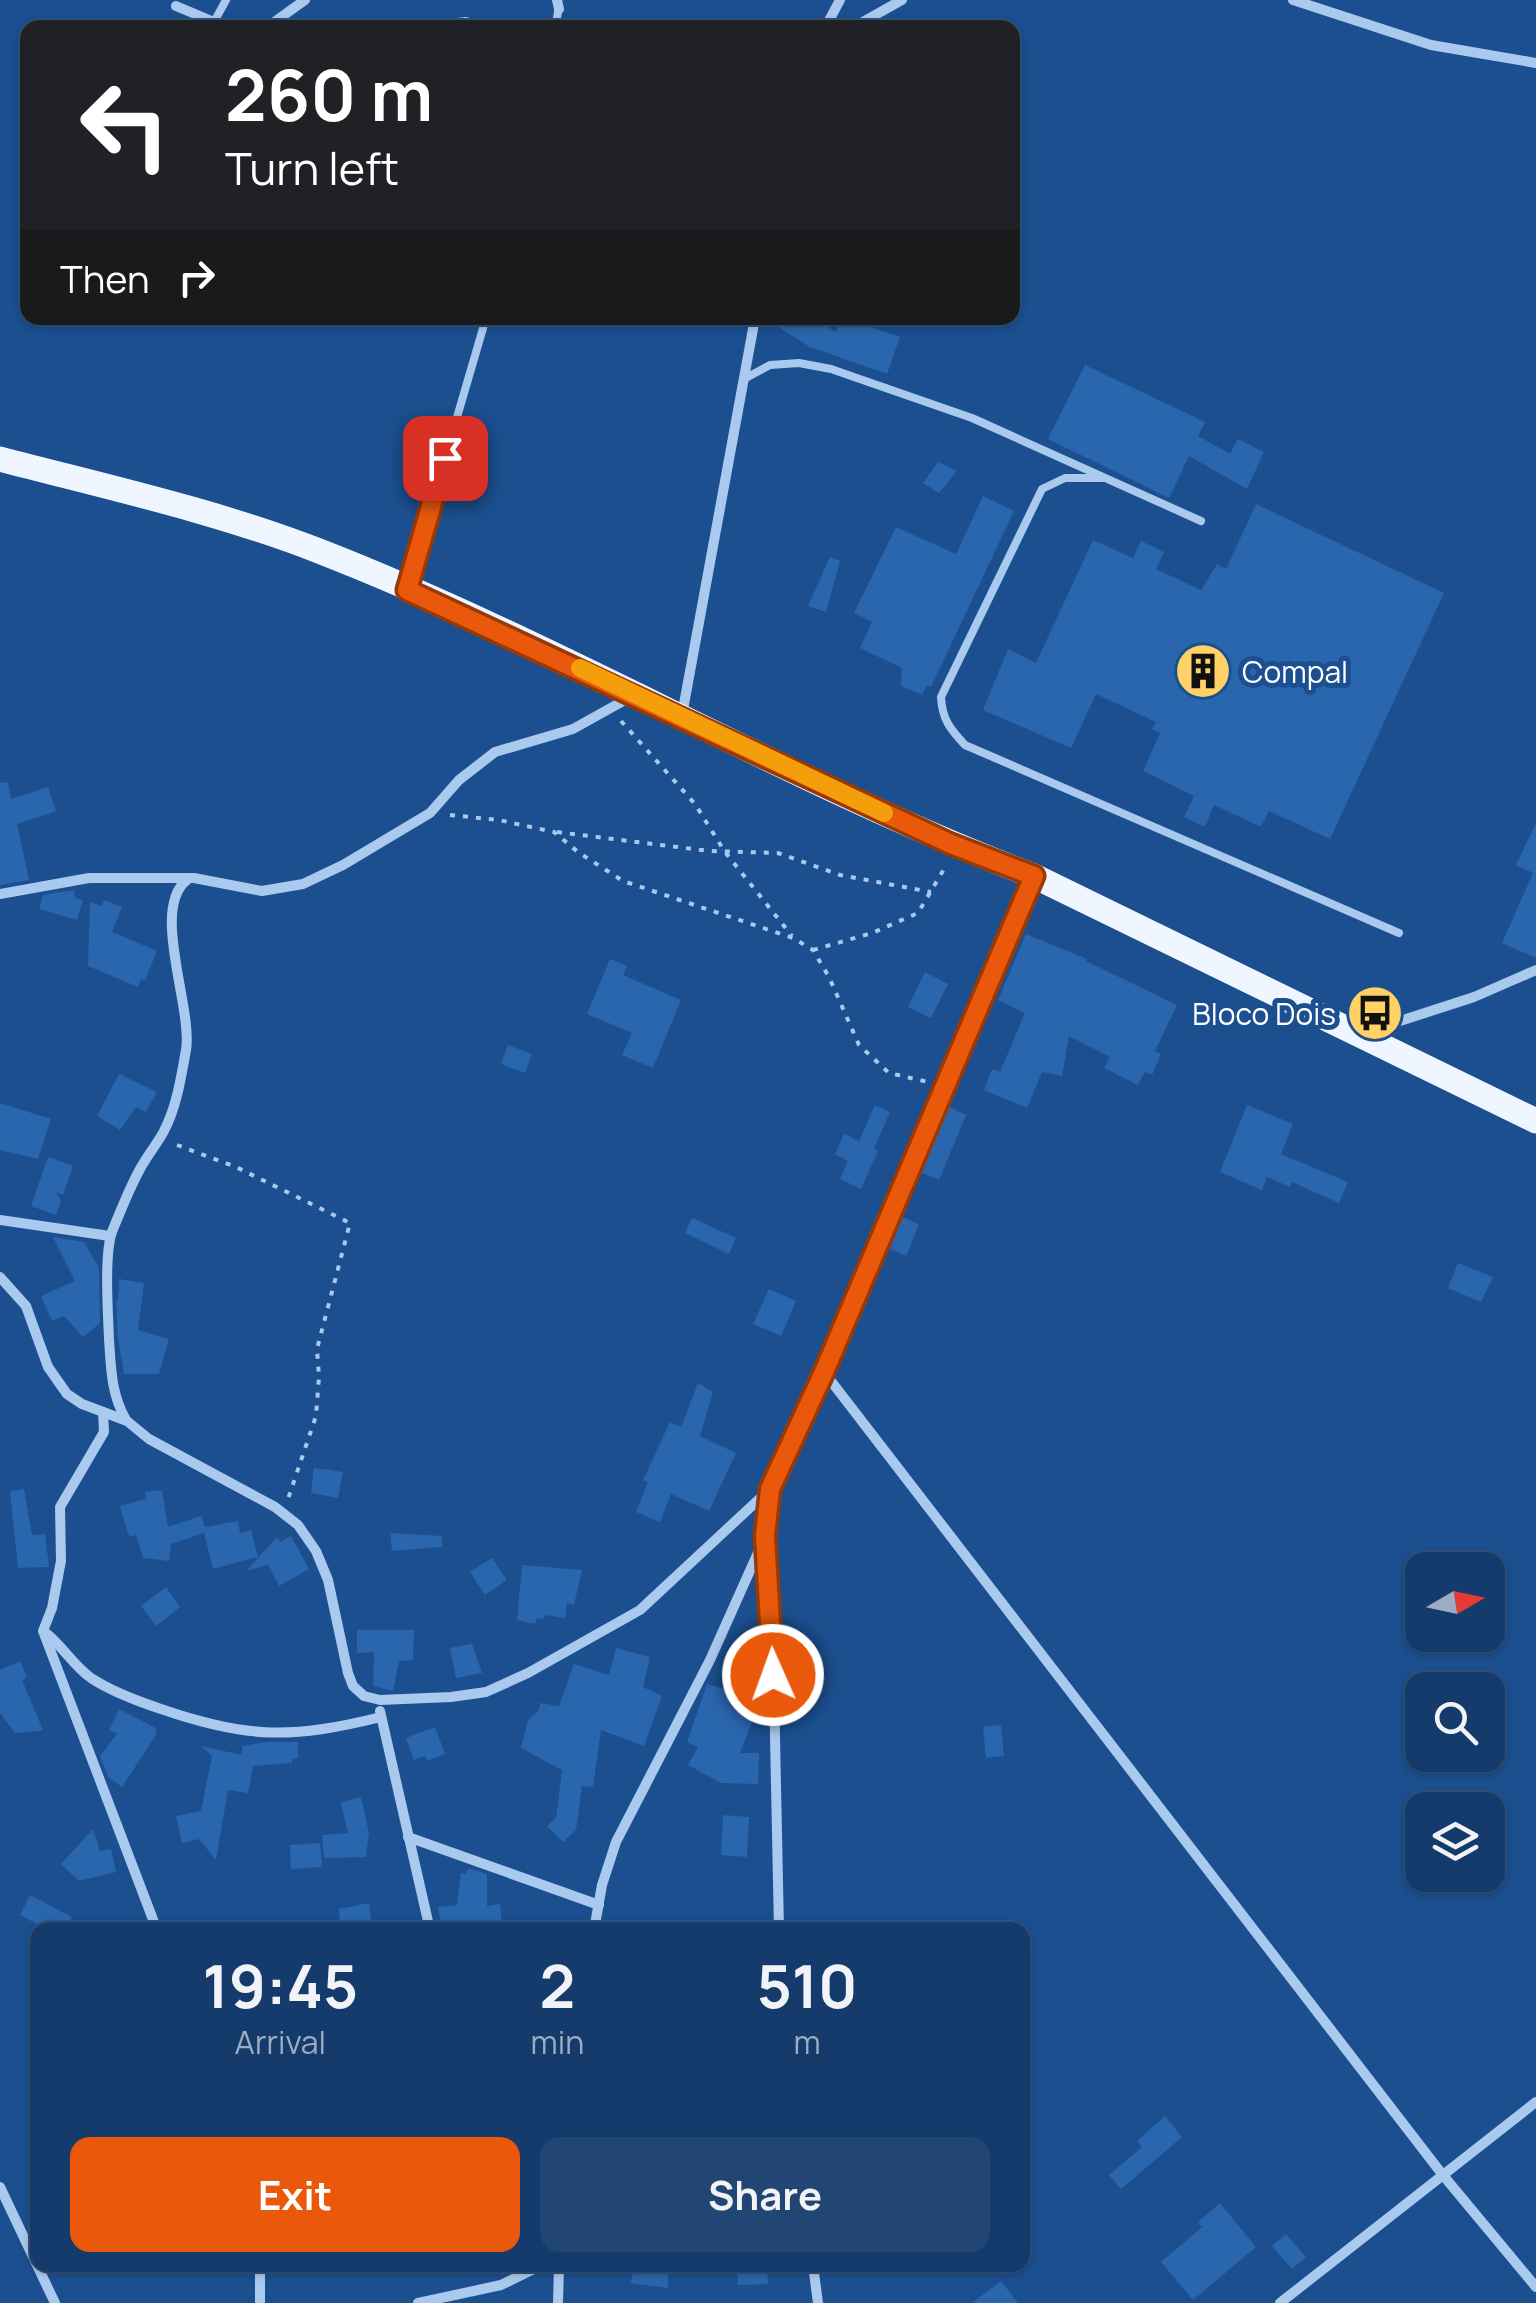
<!DOCTYPE html>
<html lang="en">
<head>
<meta charset="utf-8">
<style>
	body { margin:0; font-family:Manrope,sans-serif; background:#214673; color:#f1f3f6; height:100vh; display:flex; flex-direction:column; font-size:38px; white-space:nowrap }
	* { box-sizing:border-box; margin:0 }
	p { font-size:32px; color:#9dadc1 }
	.icon { flex:none; width:55px; height:55px; fill:none; stroke:currentColor; stroke-width:2; stroke-linecap:round; stroke-linejoin:round }
	.map { position:relative; flex:1; overflow:hidden }
	.panel { position:absolute; left:30px; top:1922px; width:1000px; height:350px; display:flex; flex-direction:column; background:#143b6b; border-radius:20px; box-shadow:0 2px 8px #0004,0 0 0 2px #33557e }
	.panel>* { flex:none }
	.hud { position:absolute; left:20px; top:20px; width:1000px; height:305px; border-radius:20px; box-shadow:0 2px 8px #0004,0 0 0 2px #33557e; background:#202124; color:#fff; overflow:hidden }
	.needle { width:65px; rotate:81deg }
	.controls { position:absolute; left:1405px; top:1552px; display:grid; gap:20px }
	.controls a { display:grid; place-items:center; width:100px; height:100px; border-radius:20px; background:#143b6b; box-shadow:0 2px 8px #0004,0 0 0 2px #33557e; font-size:50px }
	.pin { position:absolute; display:grid; place-items:center; width:85px; height:85px; color:#fff; margin:-42px; border-radius:20px; box-shadow:0 5px 15px #0006 }
	.me { position:absolute; width:110px; margin:-55px; rotate:358deg; stroke-linejoin:round; filter:drop-shadow(0 0 8px #0008) }
	.turn { display:flex; align-items:center; gap:35px; height:210px; padding:0 40px; font-size:45px }
	.turn .icon { width:130px; height:130px; stroke-width:2.5 }
	.turn b { display:block; font-size:70px; line-height:85px }
	.then { display:flex; align-items:center; height:95px; padding:0 40px; background:#0003; gap:20px; font-size:38px }
	.eta { display:flex; justify-content:space-evenly; align-items:center; height:170px; text-align:center }
	.eta b { font-size:60px; font-weight:700; line-height:70px }
	.primary-button { display:flex; gap:20px; margin-top:auto; padding:20px 40px }
	.primary-button a { flex:1; height:115px; border-radius:20px; background:#ea580c; color:#fff; font-size:40px; font-weight:700; line-height:115px; text-align:center }
	.primary-button a+a { background:#214673; color:#f1f3f6 }
	.map>svg:first-child { display:block }
	.building { fill:#2a66ad }
	.lines { fill:none; stroke-linecap:round; stroke-linejoin:round }
	.path { stroke:#a9c9ee; stroke-width:4; stroke-dasharray:5 8; stroke-linecap:butt }
	.service { stroke:#a9c9ee; stroke-width:8 }
	.minor { stroke:#a9c9ee; stroke-width:10 }
	.primary { stroke:#f0f6ff; stroke-width:25 }
	.route-casing { stroke:#983908; stroke-width:25 }
	.route { stroke:#ea580c; stroke-width:18 }
	.slow { stroke:#f59e0b; stroke-width:18 }
	.labels { text-anchor:middle; dominant-baseline:central; stroke-width:10; stroke-linejoin:round; paint-order:stroke }
	.poi-label { font-size:30px; fill:#fff; stroke:#1b4f8f; text-anchor:start }
</style>
</head>
<body>
<div class="map">
<svg width="1536" height="2303" viewBox="0 0 1536 2303">
	<rect width="100%" height="100%" fill="#1b4f8f"/>
	<g class="building">
		<path d="M764 318H813L836 332 841 318H845L900 337 887 374 810 347Z"/>
		<path d="M1085 365 1205 422 1198 436 1230 454 1238 439 1264 452 1247 489 1189 456 1169 498 1048 439Z"/>
		<path d="M938 462 957 471 939 493 923 483Z"/>
		<path d="M983 496 1014 511 931 687 927 685 922 695 901 686 902 668 860 648 872 622 854 613 896 527 956 554Z"/>
		<path d="M1256 504 1444 593 1330 839 1269 811 1261 827 1214 805 1205 827 1184 817 1194 796 1143 771 1160 733 1152 729 1156 722 1096 694 1071 748 983 710 1008 649 1036 663 1093 540 1133 558 1141 541 1164 552 1156 569 1201 590 1217 564 1226 569Z"/>
		<path d="M830 557 840 561 826 612 808 606Z"/>
		<path d="M8 782 11 799 48 787 56 811 17 824 29 880 0 885V783Z"/>
		<path d="M1536 823V958L1502 943 1533 873 1516 865Z"/>
		<path d="M74 890 75 898 83 900 77 920 39 909 43 895Z"/>
		<path d="M104 900 122 907 112 932 157 951 145 980 141 979 138 987 88 966 90 902 102 906Z"/>
		<path d="M1026 934 1087 959 1086 961 1177 1005 1155 1051 1161 1054 1152 1075 1145 1072 1138 1085 1104 1068 1110 1057 1069 1036 1062 1076 1042 1072 1027 1108 984 1090 992 1069 1000 1072 1025 1013 998 1000Z"/>
		<path d="M610 959 627 966 623 975 681 1000 653 1068 622 1055 632 1033 587 1014Z"/>
		<path d="M925 972 948 984 931 1018 908 1007Z"/>
		<path d="M508 1045 532 1054 525 1073 501 1064Z"/>
		<path d="M119 1074 157 1092 146 1112 136 1107 120 1130 97 1116Z"/>
		<path d="M0 1103 51 1119 38 1159 0 1150Z"/>
		<path d="M875 1105 890 1112 874 1149 878 1151 861 1189 840 1179 848 1161 835 1154 844 1134 859 1141Z"/>
		<path d="M1247 1105 1293 1124 1281 1154 1348 1182 1339 1203 1292 1182 1290 1187 1267 1177 1262 1190 1220 1172Z"/>
		<path d="M949 1107 966 1115 939 1180 918 1171Z"/>
		<path d="M48 1157 73 1166 63 1195 56 1192 61 1201 56 1215 31 1206Z"/>
		<path d="M900 1216 919 1224 906 1256 888 1248Z"/>
		<path d="M692 1218 736 1238 729 1254 685 1233Z"/>
		<path d="M53 1237 84 1242 99 1268 100 1323 83 1337 64 1316 52 1321 41 1296 75 1281Z"/>
		<path d="M1458 1263 1493 1277 1481 1302 1448 1288Z"/>
		<path d="M119 1279 144 1283 138 1330 169 1339 159 1374H124L118 1339 116 1299 118 1303Z"/>
		<path d="M769 1289 796 1301 781 1336 753 1324Z"/>
		<path d="M698 1383 713 1392 700 1436 736 1453 709 1511 671 1494 660 1522 636 1512 648 1482 643 1480 670 1422 681 1427Z"/>
		<path d="M314 1468 343 1472 338 1498 311 1493Z"/>
		<path d="M24 1489 32 1535 45 1534 49 1567 18 1568 10 1491Z"/>
		<path d="M162 1490 168 1527 201 1516 205 1527 238 1521 240 1533 251 1530 258 1557 213 1569 204 1533 171 1544 169 1561 143 1558 136 1535 129 1537 120 1506 146 1499 145 1492Z"/>
		<path d="M390 1533 442 1536V1547L392 1551Z"/>
		<path d="M291 1536 309 1569 279 1586 268 1565 246 1571 277 1537 280 1542Z"/>
		<path d="M492 1558 507 1580 485 1595 470 1572Z"/>
		<path d="M522 1565 582 1570 574 1605 567 1603 565 1618 545 1615 543 1619 537 1618 535 1624 517 1620Z"/>
		<path d="M166 1587 180 1607 156 1626 141 1606Z"/>
		<path d="M357 1630H414L413 1660 399 1661 393 1691 373 1686 374 1652 357 1653Z"/>
		<path d="M472 1644 482 1673 456 1678 450 1648Z"/>
		<path d="M616 1648 650 1657 643 1687 662 1696 644 1746 601 1730 593 1787 582 1786 576 1830 563 1842 547 1826 556 1818 562 1770 521 1748 528 1720 539 1710 540 1703 559 1706 574 1664 609 1675Z"/>
		<path d="M20 1661 27 1677 22 1680 43 1730 39 1731 15 1733 0 1713V1670Z"/>
		<path d="M707 1684 738 1693 734 1707 755 1715 740 1753H759L758 1784 721 1783 688 1765 698 1747 687 1742Z"/>
		<path d="M119 1709 156 1728V1735L122 1787 108 1777 100 1756 117 1734 109 1730Z"/>
		<path d="M1001 1725 1004 1756 986 1758 983 1727Z"/>
		<path d="M435 1727 445 1754 427 1761 425 1756 414 1760 406 1738Z"/>
		<path d="M267 1742H298V1758L292 1759V1763L253 1766 248 1793 228 1790 216 1860 199 1839 182 1843 176 1816 201 1811 212 1756 201 1746 242 1755V1746Z"/>
		<path d="M361 1797 369 1833 366 1857 324 1858 322 1835 348 1833 341 1802Z"/>
		<path d="M723 1815 749 1817 747 1857 721 1855Z"/>
		<path d="M93 1829 100 1851 111 1849 116 1872 79 1881 61 1864Z"/>
		<path d="M320 1843 322 1867 291 1869 290 1845Z"/>
		<path d="M468 1868 487 1874V1906L500 1904 502 1923 442 1930 438 1907 457 1905 461 1873 466 1874Z"/>
		<path d="M30 1895 72 1917 65 1930H49L20 1915Z"/>
		<path d="M369 1903 372 1930H340L339 1909Z"/>
		<path d="M1165 2116 1182 2137 1121 2189 1109 2175 1142 2147 1137 2141Z"/>
		<path d="M1220 2203 1256 2247 1193 2300 1161 2262 1202 2227 1198 2222Z"/>
		<path d="M1286 2234 1306 2257 1292 2269 1272 2246Z"/>
		<path d="M636 2265H668V2288L630 2283Z"/>
		<path d="M737 2265H767L768 2284 738 2285Z"/>
		<path d="M1001 2281 1018 2303H972Z"/>
	</g>
	<g class="lines">
		<g class="path">
			<path d="M621 721 695 804 725 852 792 936"/>
			<path d="M450 815 499 820 554 832 578 852 623 881 793 938 813 950 829 977 859 1045 889 1073 928 1082"/>
			<path d="M557 832 709 851 778 853 840 875 931 892"/>
			<path d="M813 950 872 933 918 913 947 864"/>
			<path d="M177 1145 236 1167 350 1223 317 1349 319 1377 316 1416 288 1499"/>
		</g>
		<g class="service">
			<path d="M214 22 226 0"/>
			<path d="M555 28 559 7"/>
			<path d="M744 379 770 365 799 363 831 369 972 418 1201 521"/>
			<path d="M1104 478H1065L1042 489 941 697C942 719 950 729 965 745L1399 933"/>
			<path d="M408 585 486 318"/>
		</g>
		<g class="minor">
			<path d="M557 0 559 9"/>
			<path d="M1293 0 1431 45 1536 63"/>
			<path d="M176 6 214 22 253 28"/>
			<path d="M266 28 305 0"/>
			<path d="M416 28 466 22 482 28"/>
			<path d="M825 28 840 0"/>
			<path d="M852 28 902 0"/>
			<path d="M682 715 755 318"/>
			<path d="M0 894 89 878H194L262 891 303 884 343 865 430 813 459 780 495 752 573 729 634 695"/>
			<path d="M1363 1033 1474 997 1536 970"/>
			<path d="M0 1220 110 1236"/>
			<path d="M0 1277 26 1306 48 1367 67 1394 82 1404 127 1421 149 1439 275 1507 298 1525 316 1551 328 1580 348 1673 353 1686 364 1696 380 1700 451 1697 486 1692 528 1673 640 1610 770 1489"/>
			<path d="M824 1372 1442 2174 1536 2287"/>
			<path d="M103 1412 104 1432 60 1507 61 1561 52 1608 43 1631 157 1930"/>
			<path d="M126 1420C111 1394 111 1368 109 1339 108 1314 104 1254 112 1232 120 1212 129 1189 140 1169 147 1156 157 1144 164 1131 177 1106 181 1077 186 1050 193 1008 150 908 187 880"/>
			<path d="M47 1634C63 1647 74 1666 91 1678 112 1692 137 1701 161 1709 248 1739 292 1739 381 1717"/>
			<path d="M380 1711 430 1930"/>
			<path d="M408 1837 599 1905"/>
			<path d="M594 1930 602 1885 616 1842 710 1660 765 1537"/>
			<path d="M779 1930 773 1640 765 1536 770 1489 824 1372 1034 876"/>
			<path d="M0 2187 55 2303"/>
			<path d="M813 2265 818 2303"/>
			<path d="M260 2303V2265"/>
			<path d="M418 2303 501 2285 542 2265"/>
			<path d="M558 2303 559 2265"/>
			<path d="M1280 2303 1536 2102"/>
		</g>
		<path class="primary" d="M0 459C107 487 216 511 319 551 563 646 789 783 1034 876L1536 1121"/>
	</g>
	<g class="lines">
		<g class="route-casing">
			<path id="route" d="M445 458 407 590 951 844 1034 876 824 1372 770 1489 765 1536 773 1675"/>
		</g>
		<use href="#route" class="route"/>
		<path class="slow" d="M580 668 884 813"/>
	</g>
	<defs>
		<g id="building-disc" transform="scale(2.875)"><circle r="9.5" fill="#ffd166" stroke="#1b4f8f"/><path d="M-4-6H4V6H1V3H-1V6H-4ZM-2.5-4.3h1.7v1.8h-1.7ZM.8-4.3h1.7v1.8H.8ZM-2.5-1h1.7V.8h-1.7ZM.8-1h1.7V.8H.8Z" fill="#111"/></g>
		<g id="bus-disc" transform="scale(2.875)"><circle r="9.5" fill="#ffd166" stroke="#1b4f8f"/><path d="M-5-6H5V4H4V6H2V4H-2V6H-4V4H-5ZM-3.5-4V0h7V-4ZM-3.5 1.2v1.5H-2V1.2ZM2 1.2v1.5H3.5V1.2Z" fill="#111"/></g>
	</defs>
	<g fill-rule="evenodd">
		<use href="#building-disc" x="1203" y="671"/>
		<use href="#bus-disc" x="1375" y="1013"/>
	</g>
	<g class="labels">
		<g class="poi-label">
			<text x="1242" y="671">Compal</text>
			<text x="1336" y="1013" text-anchor="end">Bloco Dois</text>
		</g>
	</g>
</svg>
<div class="controls">
<a><svg class="needle" viewBox="-14 -14 28 28"><path d="M0-13l5 13h-10z" fill="#e53935"/><path d="M0 13l5-13h-10z" fill="#9dadc1"/></svg></a>
<a><svg class="icon" aria-label="search" viewBox="0 0 24 24"><circle cx="10" cy="10" r="6"/><path d="M15 15l6 6"/></svg></a>
<a><svg class="icon" aria-label="layers" viewBox="0 0 24 24"><path d="M12 4l9 5-9 5-9-5zM3 14l9 5 9-5"/></svg></a>
</div>
<div class="pin" style="left:445px;top:458px;background:#d93025"><svg class="icon" aria-label="arrive" viewBox="0 0 24 24"><path d="M6 21V4h12l-3 4 3 4H6"/></svg></div>
<svg class="me" style="left:773px;top:1675px" viewBox="-20 -20 40 40"><circle r="17" fill="#ea580c" stroke="#fff" stroke-width="3"/><path d="M0-11L8 9 0 5-8 9z" fill="#fff"/></svg>
<div class="hud">
<div class="turn"><svg class="icon" aria-label="left" viewBox="0 0 24 24"><path d="M17 20v-9H6M10 6l-5 5 5 5"/></svg><div><b>260 m</b>Turn left</div></div>
<div class="then">Then<svg class="icon" aria-label="right" viewBox="0 0 24 24"><path d="M7 20v-9h11M14 6l5 5-5 5"/></svg></div>
</div>
<section class="panel">
<div class="eta">
<div><b>19:45</b><p>Arrival</p></div>
<div><b>2</b><p>min</p></div>
<div><b>510</b><p>m</p></div>
</div>
<div class="primary-button"><a>Exit</a><a>Share</a></div>
</section>
</div>
</body>
</html>
